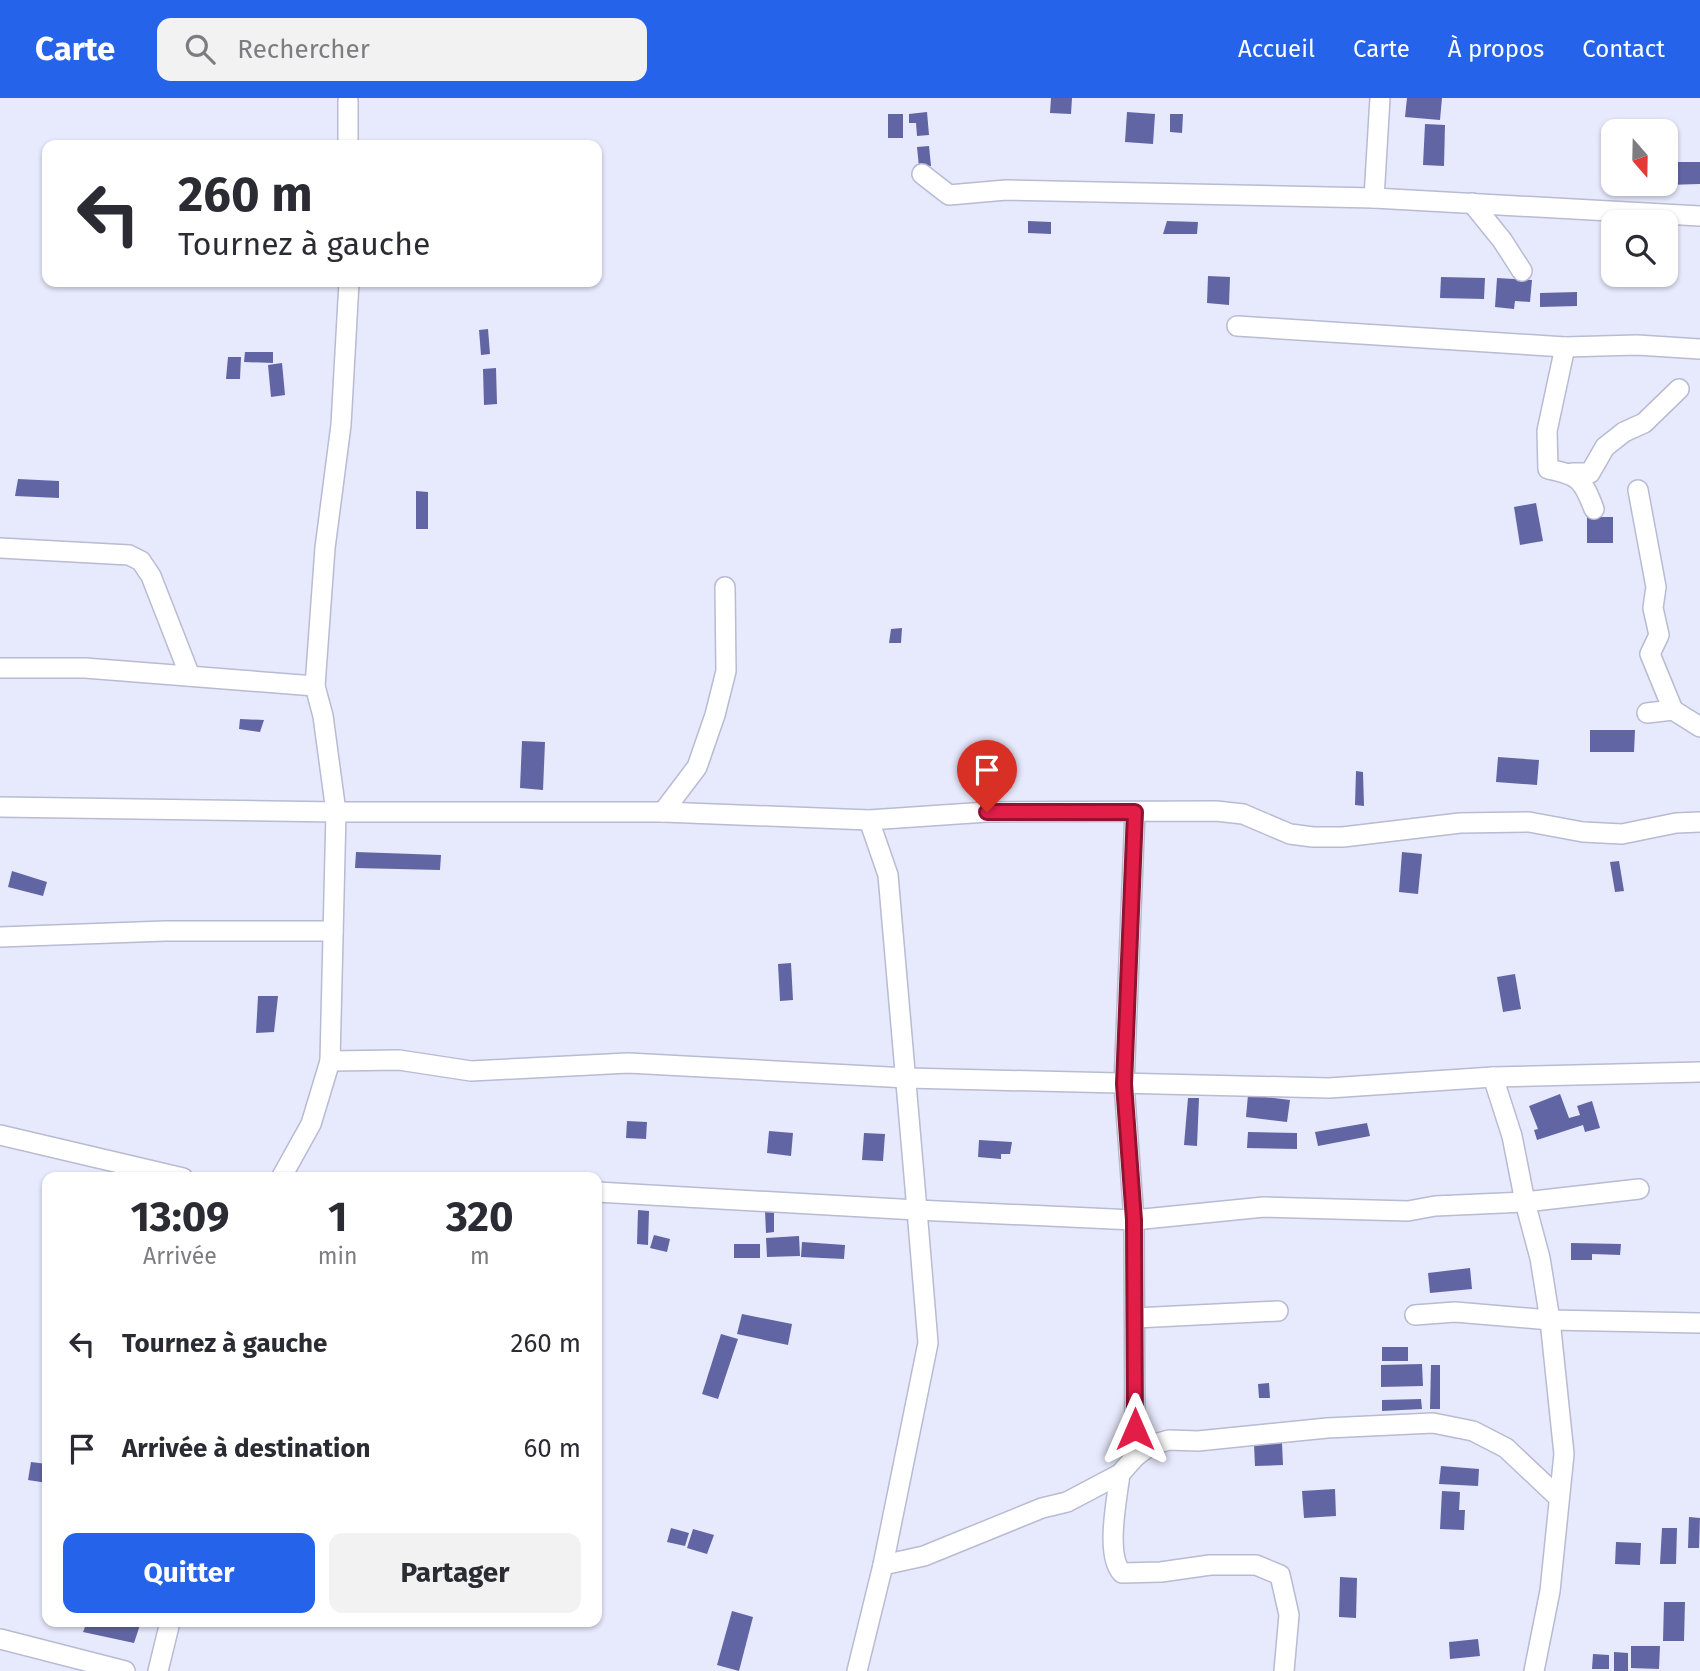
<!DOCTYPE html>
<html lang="fr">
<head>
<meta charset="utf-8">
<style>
	body { margin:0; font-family:"Fira Sans",sans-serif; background:#f2f2f3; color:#2b2b33; height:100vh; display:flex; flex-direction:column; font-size:26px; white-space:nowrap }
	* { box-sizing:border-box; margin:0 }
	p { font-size:23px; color:#7c7c81 }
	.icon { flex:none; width:38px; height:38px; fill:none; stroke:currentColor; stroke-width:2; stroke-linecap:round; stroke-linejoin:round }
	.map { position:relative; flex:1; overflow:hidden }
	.sheet { position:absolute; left:42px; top:1074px; width:560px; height:455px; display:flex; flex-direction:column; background:#fff; border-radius:14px; box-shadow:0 2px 5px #0004 }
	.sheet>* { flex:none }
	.banner { position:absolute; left:42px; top:42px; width:560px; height:147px; border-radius:14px; box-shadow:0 2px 5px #0004; background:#fff; color:#2b2b33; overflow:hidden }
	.needle { width:46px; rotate:160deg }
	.buttons { position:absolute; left:1601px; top:21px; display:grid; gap:14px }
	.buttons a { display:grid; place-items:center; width:77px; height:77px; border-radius:14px; background:#fff; box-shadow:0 2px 5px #0004; font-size:35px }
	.pin { position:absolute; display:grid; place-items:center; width:60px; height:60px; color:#fff; margin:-72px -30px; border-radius:50% 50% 50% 0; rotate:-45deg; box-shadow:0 0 7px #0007 }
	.pin .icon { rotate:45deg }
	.me { position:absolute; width:77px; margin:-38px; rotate:0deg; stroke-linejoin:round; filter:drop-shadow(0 0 5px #0008) }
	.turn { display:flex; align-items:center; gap:24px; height:147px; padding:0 21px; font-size:32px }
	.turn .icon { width:91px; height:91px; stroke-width:2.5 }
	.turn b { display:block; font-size:49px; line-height:60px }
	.eta { display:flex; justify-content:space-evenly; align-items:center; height:119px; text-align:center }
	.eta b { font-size:42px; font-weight:700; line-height:49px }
	.cta { display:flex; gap:14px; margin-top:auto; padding:14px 21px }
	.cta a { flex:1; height:80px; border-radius:14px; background:#2563eb; color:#fff; font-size:28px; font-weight:700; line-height:80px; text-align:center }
	.cta a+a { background:#f2f2f3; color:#2b2b33 }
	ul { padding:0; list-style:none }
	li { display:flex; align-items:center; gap:21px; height:105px; padding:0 21px }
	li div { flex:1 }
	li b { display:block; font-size:26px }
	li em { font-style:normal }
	header { display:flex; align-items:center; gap:42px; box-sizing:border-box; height:98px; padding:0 35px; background:#2563eb; color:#fff }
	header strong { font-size:33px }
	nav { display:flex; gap:38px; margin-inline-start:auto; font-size:24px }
	.search { width:490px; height:63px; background:#f2f2f3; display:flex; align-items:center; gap:18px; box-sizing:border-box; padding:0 24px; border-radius:14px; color:#7c7c81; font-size:26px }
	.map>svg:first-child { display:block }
	.building { fill:#6265a4 }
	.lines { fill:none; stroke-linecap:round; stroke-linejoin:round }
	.minor-casing { stroke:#b8bbd2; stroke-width:22 }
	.minor { stroke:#fff; stroke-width:19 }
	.route-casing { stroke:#92132f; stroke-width:18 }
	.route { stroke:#e11d48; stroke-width:12 }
</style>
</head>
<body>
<header>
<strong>Carte</strong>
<div class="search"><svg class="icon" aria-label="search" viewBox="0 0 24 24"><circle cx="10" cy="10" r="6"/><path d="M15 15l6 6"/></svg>Rechercher</div>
<nav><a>Accueil</a><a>Carte</a><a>À propos</a><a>Contact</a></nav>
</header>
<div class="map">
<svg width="1700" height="1573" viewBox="0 0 1700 1573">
	<rect width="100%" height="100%" fill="#e7e9fc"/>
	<g class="building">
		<path d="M1051 0H1072L1071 16 1050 15Z"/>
		<path d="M1407 0H1442L1440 22 1405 19Z"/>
		<path d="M927 14 929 37 917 38 916 25H909V16Z"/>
		<path d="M1127 14 1155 16 1153 46 1125 44Z"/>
		<rect x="888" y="16" width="15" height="24"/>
		<path d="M1170 16H1183L1182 35 1170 34Z"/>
		<path d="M1425 26 1445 27 1444 68 1423 67Z"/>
		<path d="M929 48 931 68 919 69 917 49Z"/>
		<path d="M1666 64H1700V86L1666 87Z"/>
		<path d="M1028 123 1051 124V136L1028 135Z"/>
		<path d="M1167 123 1198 124 1197 136H1163Z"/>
		<path d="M1208 178 1230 179 1229 207 1207 205Z"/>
		<path d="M1441 179 1485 180 1484 201 1440 200Z"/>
		<path d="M1497 180 1532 182 1530 204 1515 203 1514 211 1495 209Z"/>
		<path d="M1577 194V208L1540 209V195Z"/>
		<path d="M488 231 490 256 481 257 479 232Z"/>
		<path d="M245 254H273V265L244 264Z"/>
		<path d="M228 259H241L240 281H226Z"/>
		<path d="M282 265 285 297 271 299 268 267Z"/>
		<path d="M496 270 497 306 484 307 483 271Z"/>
		<path d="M18 381 59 383V400L15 398Z"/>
		<path d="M416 393 428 394V431H416Z"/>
		<path d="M1536 405 1543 443 1520 447 1514 409Z"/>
		<rect x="1587" y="419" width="26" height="26"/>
		<path d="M902 530 901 545H889L891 531Z"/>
		<path d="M240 621 264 622 260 634 239 631Z"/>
		<path d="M1590 632H1635L1634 654H1590Z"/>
		<path d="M522 643 545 644 543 692 520 690Z"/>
		<path d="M983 658H997L993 699H979Z"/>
		<path d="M1498 659 1539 662 1537 687 1496 684Z"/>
		<path d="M1356 673 1363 674 1364 708 1355 707Z"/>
		<path d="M356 754 441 757 440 772 355 770Z"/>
		<path d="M1402 754 1422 756 1418 796 1399 794Z"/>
		<path d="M1619 763 1624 793 1615 794 1610 764Z"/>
		<path d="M12 773 47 784 43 798 8 789Z"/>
		<path d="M791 865 793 902 780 903 778 866Z"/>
		<path d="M1515 876 1521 911 1503 914 1497 879Z"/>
		<path d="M258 898H278L274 934 256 935Z"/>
		<path d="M1560 996 1569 1020 1580 1017 1577 1008 1592 1003 1600 1030 1585 1034 1583 1027 1537 1042 1534 1032 1538 1031 1529 1008Z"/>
		<path d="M1248 997 1290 1002 1287 1024 1246 1019Z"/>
		<path d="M1188 1000H1199L1197 1048 1184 1047Z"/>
		<path d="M627 1023 647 1024 646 1041 626 1040Z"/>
		<path d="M1367 1025 1370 1038 1318 1048 1315 1034Z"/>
		<path d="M769 1033 793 1035 791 1058 767 1055Z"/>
		<path d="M1248 1034 1297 1035V1051L1247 1050Z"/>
		<path d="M864 1035 885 1036 883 1063 862 1062Z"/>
		<path d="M979 1042 1012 1044 1010 1056H1001V1061L978 1059Z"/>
		<path d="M638 1112 649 1113 648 1147 637 1146Z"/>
		<path d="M774 1112V1134L766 1135 765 1113Z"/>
		<path d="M654 1137 670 1141 667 1154 650 1150Z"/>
		<path d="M799 1138 800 1158 767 1159 766 1140Z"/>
		<path d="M802 1144 845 1147 844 1161 801 1159Z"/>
		<path d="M1571 1145 1621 1146 1620 1157 1592 1156V1162H1571Z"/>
		<rect x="734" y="1146" width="26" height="14"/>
		<path d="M1470 1170 1472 1191 1430 1195 1428 1175Z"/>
		<path d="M742 1216 792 1226 788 1247 737 1236Z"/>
		<path d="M721 1236 738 1241 718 1301 702 1296Z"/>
		<rect x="1382" y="1249" width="26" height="14"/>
		<path d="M1422 1266 1423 1288 1381 1289V1267Z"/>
		<path d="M1431 1267H1440V1311H1430Z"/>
		<path d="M1269 1285 1270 1300H1259L1258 1286Z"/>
		<path d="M1421 1301 1422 1311 1382 1313V1302Z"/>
		<path d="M1282 1345 1283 1367 1255 1368 1254 1346Z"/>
		<path d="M31 1364 47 1366V1385L28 1382Z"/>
		<path d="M1441 1368 1479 1371 1478 1388 1439 1386Z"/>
		<path d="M1335 1391 1336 1418 1304 1420 1302 1393Z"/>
		<path d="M1442 1393 1460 1394 1459 1412H1465L1464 1432 1440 1431Z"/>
		<path d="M1689 1419 1700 1420 1699 1450H1688Z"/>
		<path d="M671 1430 689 1435 685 1448 667 1444Z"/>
		<path d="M1662 1430H1677L1676 1466H1660Z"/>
		<path d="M693 1431 714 1437 707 1456 687 1450Z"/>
		<path d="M1616 1444 1641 1445 1640 1467 1615 1466Z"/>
		<path d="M1340 1479 1357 1480 1356 1520 1339 1519Z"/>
		<path d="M1664 1504H1685L1684 1543H1663Z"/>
		<path d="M732 1513 753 1519 739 1573 717 1567Z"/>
		<path d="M87 1524H141L134 1545 83 1534Z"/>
		<path d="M1478 1541 1480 1558 1450 1561 1449 1544Z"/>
		<path d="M1631 1548H1660L1659 1571 1631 1570Z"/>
		<path d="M1614 1554 1628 1555V1573H1614Z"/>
		<path d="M1593 1556 1609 1557V1571H1592Z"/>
	</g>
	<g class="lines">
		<g class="minor-casing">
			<g id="minor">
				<path d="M348 3V47"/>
				<path d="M922 76 949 97 1006 92 1374 100 1700 118"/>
				<path d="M1374 100 1380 0"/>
				<path d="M1472 105 1502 142 1522 173"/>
				<path d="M1237 228 1565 249 1637 247 1700 251"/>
				<path d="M1565 249 1547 333 1548 371C1579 377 1583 382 1594 411"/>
				<path d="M1572 375H1590L1605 349 1624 334 1644 325 1679 291"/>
				<path d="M1638 392 1656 489 1653 510 1659 537 1650 556 1673 612"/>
				<path d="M0 450 129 457 141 463 151 478 190 578"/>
				<path d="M0 570H85L315 588"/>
				<path d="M1647 615 1673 612 1700 629"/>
				<path d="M0 709 336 714H663L869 722 987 714 1216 713 1243 716 1290 736 1313 739H1343L1460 725 1529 724 1583 734 1622 736 1676 725 1700 724"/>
				<path d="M663 714 697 669 715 617 726 573 725 489"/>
				<path d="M1135 714 1124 986 1134 1122 1264 1109 1408 1113 1435 1108 1525 1104 1639 1091"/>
				<path d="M869 722 888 777 917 1112 1134 1122 1135 1359"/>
				<path d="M0 839 165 833H333"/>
				<path d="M330 963 399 962 471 973 628 965 907 980 1329 990 1493 979 1700 974"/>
				<path d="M1493 979 1512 1038 1525 1104 1540 1160 1550 1222 1564 1356 1550 1493 1534 1573"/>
				<path d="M0 1037 183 1080"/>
				<path d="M281 1080 311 1026 330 963 336 714 323 618 315 588 325 450 341 327 349 184"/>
				<path d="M597 1094 917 1112 928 1245 883 1467 857 1573"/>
				<path d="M1415 1217 1455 1214 1550 1222 1700 1225"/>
				<path d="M1135 1220 1278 1213"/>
				<path d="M1120 1376C1117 1401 1105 1457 1122 1475L1161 1474 1210 1467H1256L1280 1477 1289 1517 1284 1573"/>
				<path d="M883 1467 924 1458 1042 1410 1067 1404 1120 1376 1135 1359 1151 1347 1169 1342 1198 1343 1327 1330 1433 1325 1473 1333 1506 1350 1559 1400"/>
				<path d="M0 1541 125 1573"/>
				<path d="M158 1573 170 1524"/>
			</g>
		</g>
		<use href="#minor" class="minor"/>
	</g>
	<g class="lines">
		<g class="route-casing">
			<path id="route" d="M987 714H1135L1124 986 1134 1122 1135 1331"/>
		</g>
		<use href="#route" class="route"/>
	</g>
</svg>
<div class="buttons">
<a><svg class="needle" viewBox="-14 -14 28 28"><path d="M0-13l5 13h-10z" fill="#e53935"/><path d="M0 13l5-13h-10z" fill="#7c7c81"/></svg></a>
<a><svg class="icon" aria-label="search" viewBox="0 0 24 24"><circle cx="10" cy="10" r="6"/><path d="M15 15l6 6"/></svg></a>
</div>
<div class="pin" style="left:987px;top:714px;background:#d93025"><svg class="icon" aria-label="arrive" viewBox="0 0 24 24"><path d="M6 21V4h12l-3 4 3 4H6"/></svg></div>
<svg class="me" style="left:1135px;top:1331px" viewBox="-20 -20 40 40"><path d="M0-17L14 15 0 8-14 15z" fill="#e11d48" stroke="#fff" stroke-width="4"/></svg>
<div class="banner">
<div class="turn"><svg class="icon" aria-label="left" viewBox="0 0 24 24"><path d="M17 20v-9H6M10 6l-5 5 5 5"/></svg><div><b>260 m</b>Tournez à gauche</div></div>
</div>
<section class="sheet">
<div class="eta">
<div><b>13:09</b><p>Arrivée</p></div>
<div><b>1</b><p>min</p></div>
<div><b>320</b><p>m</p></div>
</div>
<ul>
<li><svg class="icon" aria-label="left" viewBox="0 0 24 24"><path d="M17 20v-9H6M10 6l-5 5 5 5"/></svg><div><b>Tournez à gauche</b></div><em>260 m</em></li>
<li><svg class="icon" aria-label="arrive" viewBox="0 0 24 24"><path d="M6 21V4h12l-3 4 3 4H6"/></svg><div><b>Arrivée à destination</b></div><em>60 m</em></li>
</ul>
<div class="cta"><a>Quitter</a><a>Partager</a></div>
</section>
</div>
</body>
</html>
